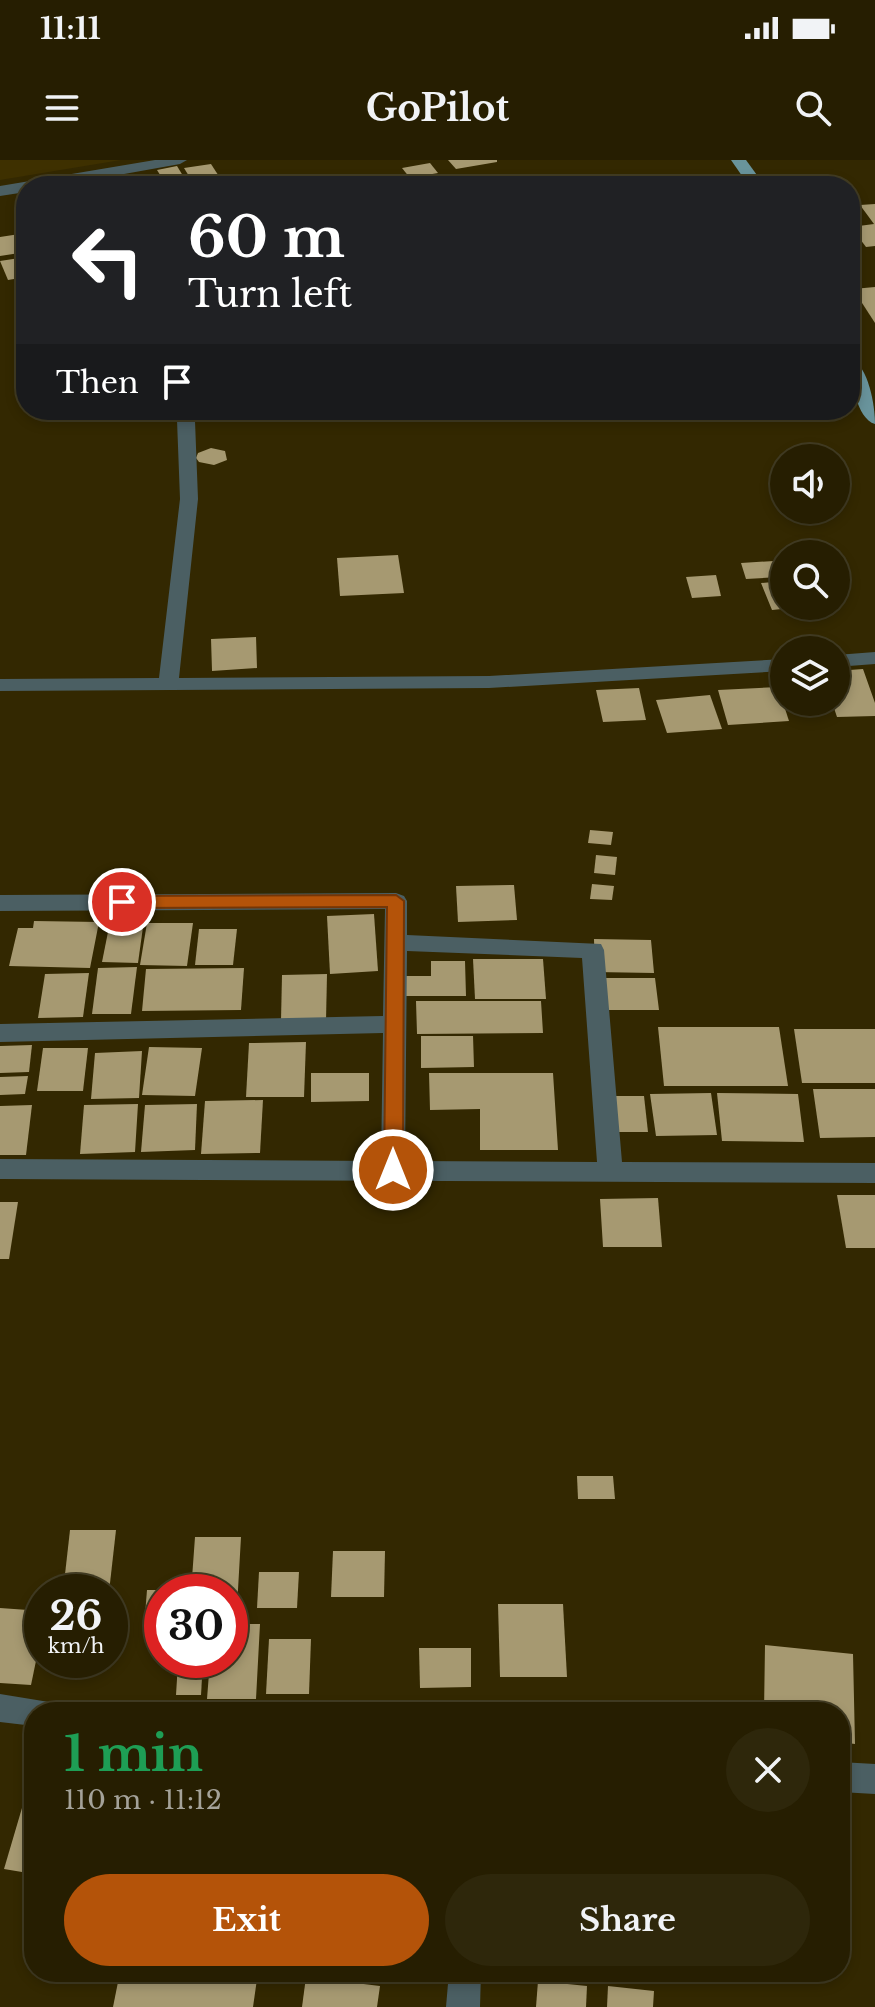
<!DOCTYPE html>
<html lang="en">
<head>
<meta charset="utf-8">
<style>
	body { margin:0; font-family:"Libre Baskerville",serif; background:#2e270b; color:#f1f3f6; height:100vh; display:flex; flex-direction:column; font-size:30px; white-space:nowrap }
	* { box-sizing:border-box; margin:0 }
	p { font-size:26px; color:#a4a299 }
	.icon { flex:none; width:44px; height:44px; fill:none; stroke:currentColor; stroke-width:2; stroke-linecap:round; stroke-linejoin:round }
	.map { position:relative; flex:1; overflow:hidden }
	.details { position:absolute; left:24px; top:1542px; width:826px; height:280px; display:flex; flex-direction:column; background:#261e01; border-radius:32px; box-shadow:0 4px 12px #0003,0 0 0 2px #423c23 }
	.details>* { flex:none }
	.banner { position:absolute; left:16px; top:16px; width:844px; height:244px; border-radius:32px; box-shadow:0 4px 12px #0003,0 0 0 2px #423c23; background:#202124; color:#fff; overflow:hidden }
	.controls { position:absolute; left:770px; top:284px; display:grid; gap:16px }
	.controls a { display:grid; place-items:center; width:80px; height:80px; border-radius:50%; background:#261e01; box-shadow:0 4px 12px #0003,0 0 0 2px #423c23; font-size:40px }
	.speed { position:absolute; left:24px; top:1414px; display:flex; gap:16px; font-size:40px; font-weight:700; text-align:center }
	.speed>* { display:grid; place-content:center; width:104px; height:104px; border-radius:50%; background:#261e01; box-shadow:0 4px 12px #0003,0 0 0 2px #423c23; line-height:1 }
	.speed small { font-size:20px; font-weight:400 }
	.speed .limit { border:12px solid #d22; background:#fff; color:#111 }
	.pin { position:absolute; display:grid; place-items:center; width:68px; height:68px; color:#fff; margin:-34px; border:4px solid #fff; border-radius:50%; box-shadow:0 2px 8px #0007 }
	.me { position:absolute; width:88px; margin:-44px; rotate:0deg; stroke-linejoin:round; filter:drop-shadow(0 0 6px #0008) }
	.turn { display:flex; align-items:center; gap:28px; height:168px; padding:0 40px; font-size:36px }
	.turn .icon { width:104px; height:104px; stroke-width:2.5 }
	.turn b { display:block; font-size:56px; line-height:68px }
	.then { display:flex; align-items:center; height:76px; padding:0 40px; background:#0003; gap:16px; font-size:30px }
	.round { display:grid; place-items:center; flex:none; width:84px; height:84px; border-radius:42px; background:#2e270b }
	.headline { display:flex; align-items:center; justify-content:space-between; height:136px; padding:0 40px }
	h1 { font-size:48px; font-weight:700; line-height:60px; color:#1e9e55 }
	.action { display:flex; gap:16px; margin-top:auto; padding:16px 40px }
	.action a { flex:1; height:92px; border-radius:48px; background:#b45309; color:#fff; font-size:32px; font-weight:700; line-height:92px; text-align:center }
	.action a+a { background:#2e270b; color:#f1f3f6 }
	.status { display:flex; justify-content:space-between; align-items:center; height:56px; padding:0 40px; background:#261e01; direction:ltr }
	.status svg { height:22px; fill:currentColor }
	header { display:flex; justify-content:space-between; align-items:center; height:104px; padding:0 40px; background:#261e01; font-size:36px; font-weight:700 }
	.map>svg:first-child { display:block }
	.built { fill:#3e3000 }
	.building { fill:#a69971 }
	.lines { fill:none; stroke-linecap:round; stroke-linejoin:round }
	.street { fill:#4b5f63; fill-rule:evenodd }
	.primary { fill:#69949c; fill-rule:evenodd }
	.route { fill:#b45309; stroke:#753606; stroke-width:2 }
</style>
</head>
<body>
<div class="status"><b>11:11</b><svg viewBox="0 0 49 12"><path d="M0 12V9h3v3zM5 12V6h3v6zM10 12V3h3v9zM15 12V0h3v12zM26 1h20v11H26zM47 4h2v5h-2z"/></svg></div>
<header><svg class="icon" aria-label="menu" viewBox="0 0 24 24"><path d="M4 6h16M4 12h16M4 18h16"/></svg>GoPilot<svg class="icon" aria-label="search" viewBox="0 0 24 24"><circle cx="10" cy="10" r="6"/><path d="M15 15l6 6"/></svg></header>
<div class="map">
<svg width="875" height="1847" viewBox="0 0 875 1847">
	<rect width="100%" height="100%" fill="#332801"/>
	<path class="built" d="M0 0H121L0 20Z"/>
	<g class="building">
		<path d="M448 0H497V2L456 9Z"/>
		<path d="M430 3 438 13 410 18 402 8Z"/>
		<path d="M211 4 222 21 195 26 184 8Z"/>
		<path d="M177 6 188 24 167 26 157 10Z"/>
		<path d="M875 44V86L866 87 851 67 874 64 860 45Z"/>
		<path d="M26 73V92L0 96V77Z"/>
		<path d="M26 97V117L8 120 0 101Z"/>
		<path d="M875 127V163L853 129Z"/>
		<path d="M423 250H471L472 256 424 258Z"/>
		<path d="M211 288 225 291 227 300 214 305 199 302 196 298 198 293Z"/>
		<path d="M398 395 404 433 340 436 337 398Z"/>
		<path d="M774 401 779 417 746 419 741 403Z"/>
		<path d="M716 415 721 436 692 438 686 417Z"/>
		<path d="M784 421V446L792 448 772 450 761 423Z"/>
		<path d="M256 477 257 508 212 511 211 479Z"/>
		<path d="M863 509 875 543V556L837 557 832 542H836V511Z"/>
		<path d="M778 527 789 561 728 565 718 530Z"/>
		<path d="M639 528 646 560 603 562 596 530Z"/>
		<path d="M710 535 722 569 667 573 656 540Z"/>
		<path d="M590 670 613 672 611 685 588 683Z"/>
		<path d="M596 695 617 697 615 715 594 713Z"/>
		<path d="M592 724 614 726 612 740 590 739Z"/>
		<path d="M514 725 517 760 458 762 456 726Z"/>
		<path d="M374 754 378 811 330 814 327 756Z"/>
		<path d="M34 761 99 762 90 808 9 806 18 768H33Z"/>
		<path d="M147 763H193L187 806 140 805Z"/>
		<path d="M109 767H143L138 803 102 802Z"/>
		<path d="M199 769H237L233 805H195Z"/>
		<path d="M594 779 651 780 654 813 595 812Z"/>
		<path d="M473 799H543L546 839H475Z"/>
		<path d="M431 801H465L466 836H405V816H431Z"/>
		<path d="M137 807 131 854H92L98 808Z"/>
		<path d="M244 808 241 850 142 851 146 809Z"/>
		<path d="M89 813 83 857 38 858 45 814Z"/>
		<path d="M327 814 326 861H281L282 815Z"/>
		<path d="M602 818H655L659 850H605Z"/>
		<path d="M416 841H541L543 873 417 874Z"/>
		<path d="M658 867H779L788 926H664Z"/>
		<path d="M794 869H875V923H802Z"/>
		<path d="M421 876H473L474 907 421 908Z"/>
		<path d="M306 882 304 937H246L249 883Z"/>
		<path d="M32 885 29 912 0 913V886Z"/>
		<path d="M149 887 202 888 195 936 142 935Z"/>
		<path d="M43 888H88L83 931H37Z"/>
		<path d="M142 891 139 938 91 939 95 893Z"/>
		<path d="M311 913H369V941L311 942Z"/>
		<path d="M429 913H553L558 990H480V949L430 950Z"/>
		<path d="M28 916 25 934 0 935V917Z"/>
		<path d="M813 929H875V977L820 978Z"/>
		<path d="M711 933 717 975 656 976 650 934Z"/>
		<path d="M717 933 798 934 804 982 722 981Z"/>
		<path d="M612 936H644L648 972H615Z"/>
		<path d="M263 940 260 993 201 994 205 941Z"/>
		<path d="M138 944 135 992 80 994 84 945Z"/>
		<path d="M197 944 195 990 141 992 145 945Z"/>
		<path d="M32 945 26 995H0V946Z"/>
		<path d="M837 1035H875V1088H846Z"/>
		<path d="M658 1038 662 1087H603L600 1039Z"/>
		<path d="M0 1042H18L9 1099H0Z"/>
		<path d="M577 1316H613L615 1339H578Z"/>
		<path d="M70 1370H116L109 1432H63Z"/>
		<path d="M195 1377H241L237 1447H230V1432H191Z"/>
		<path d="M333 1391H385L384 1437H331Z"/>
		<path d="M259 1412H299L297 1448H257Z"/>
		<path d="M147 1430H162V1455H145Z"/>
		<path d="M498 1444H563L567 1517H500Z"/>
		<path d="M0 1448 42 1451V1472L31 1525 0 1523Z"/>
		<path d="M230 1464H260L256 1539H207L210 1500H230Z"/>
		<path d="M269 1479H311L309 1534H266Z"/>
		<path d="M765 1485 853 1494 855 1584 840 1582V1552H764Z"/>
		<path d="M419 1488H471V1527L420 1528Z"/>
		<path d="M203 1501 201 1535H176L178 1502Z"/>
		<path d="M27 1631 34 1632V1714L4 1709Z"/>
		<path d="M120 1812H258L253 1847H113Z"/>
		<path d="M306 1817 380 1826 377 1847H302Z"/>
		<path d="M538 1821 587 1826 586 1847H536Z"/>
		<path d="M608 1826 654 1831 653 1847H607Z"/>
	</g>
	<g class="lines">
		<g class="street">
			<path d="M155 0H187L180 4 57 26H26V32L0 36V26Z"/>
			<path d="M187 250H248L239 255 195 261 198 339 179 518 489 516 784 499V511L489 528 0 531V519L159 518 180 339 177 260Z"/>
			<path d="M875 492V504L836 507V495Z"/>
			<path d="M396 733 404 736 407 741V775L601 784 604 790 622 1002 875 1003V1023L0 1019V999L381 1001 383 873 0 882V864L383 856 385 749 0 751V735ZM407 791 582 798 597 1002 405 1001Z"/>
			<path d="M0 1534 49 1542 53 1552H34V1566L0 1562Z"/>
			<path d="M840 1602 875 1604V1634L840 1632Z"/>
			<path d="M449 1812H481L480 1847H446Z"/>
		</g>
		<g class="primary">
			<path d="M731 0H746L765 26H749Z"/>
			<path d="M850 199C869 205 875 247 875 264 856 259 850 216 850 199Z"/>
		</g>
	</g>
	<path class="route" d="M396 735 404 741 403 1010 400 1015H387L384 1010 387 747 122 748 113 742 122 736Z"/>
</svg>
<div class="controls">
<a><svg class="icon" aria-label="sound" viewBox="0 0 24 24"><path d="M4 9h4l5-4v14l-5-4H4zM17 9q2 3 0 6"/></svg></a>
<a><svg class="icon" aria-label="search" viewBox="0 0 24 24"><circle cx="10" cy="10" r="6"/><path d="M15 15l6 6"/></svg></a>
<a><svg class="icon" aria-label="layers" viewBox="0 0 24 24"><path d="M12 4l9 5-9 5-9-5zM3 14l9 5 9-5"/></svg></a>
</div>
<div class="speed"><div>26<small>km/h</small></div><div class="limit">30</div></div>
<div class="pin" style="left:122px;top:742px;background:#d93025"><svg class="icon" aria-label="arrive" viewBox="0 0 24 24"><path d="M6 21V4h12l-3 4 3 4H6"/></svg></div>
<svg class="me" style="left:393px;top:1010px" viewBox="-20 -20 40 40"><circle r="17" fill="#b45309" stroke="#fff" stroke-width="3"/><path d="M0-11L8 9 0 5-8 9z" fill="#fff"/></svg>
<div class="banner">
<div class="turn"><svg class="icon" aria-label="left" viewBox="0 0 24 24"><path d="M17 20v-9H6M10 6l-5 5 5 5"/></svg><div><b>60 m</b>Turn left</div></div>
<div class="then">Then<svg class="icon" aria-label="arrive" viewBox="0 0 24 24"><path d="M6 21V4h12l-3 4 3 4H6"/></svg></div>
</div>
<section class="details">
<div class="headline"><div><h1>1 min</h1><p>110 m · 11:12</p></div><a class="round"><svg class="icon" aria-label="close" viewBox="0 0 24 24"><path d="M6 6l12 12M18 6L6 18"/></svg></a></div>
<div class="action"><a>Exit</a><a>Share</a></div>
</section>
</div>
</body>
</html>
